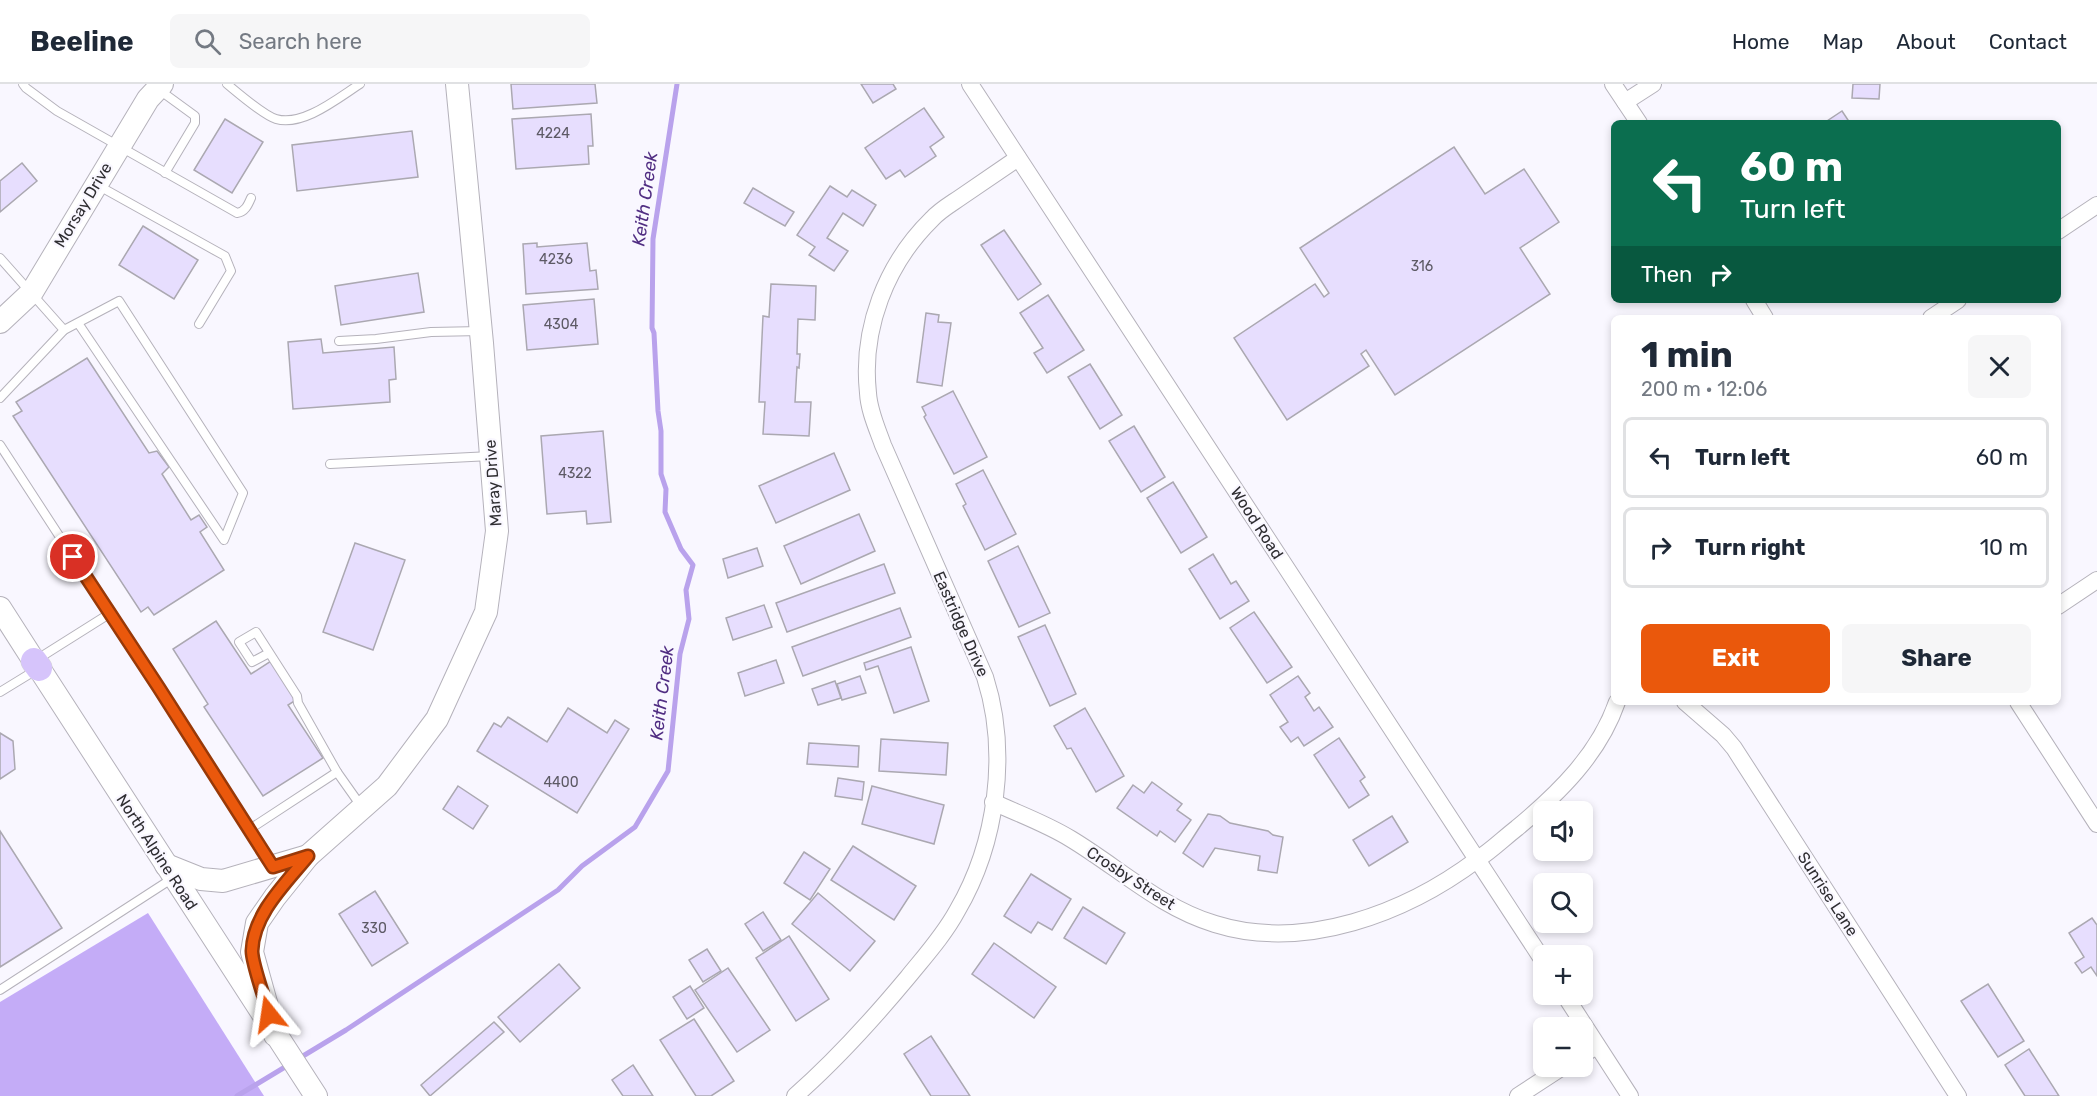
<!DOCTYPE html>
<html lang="en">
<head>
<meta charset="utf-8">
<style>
	body { margin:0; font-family:Rubik,sans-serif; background:#f6f6f7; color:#1f2937; height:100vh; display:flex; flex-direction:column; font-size:22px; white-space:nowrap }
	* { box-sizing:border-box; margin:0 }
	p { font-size:20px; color:#747a83 }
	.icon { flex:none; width:33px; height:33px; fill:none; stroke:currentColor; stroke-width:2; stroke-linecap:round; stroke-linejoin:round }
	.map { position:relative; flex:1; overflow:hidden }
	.drawer { position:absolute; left:1611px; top:231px; width:450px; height:390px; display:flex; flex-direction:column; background:#fff; border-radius:9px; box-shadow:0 3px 9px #0003 }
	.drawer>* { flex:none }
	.hud { position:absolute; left:1611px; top:36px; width:450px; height:183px; border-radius:9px; box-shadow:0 3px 9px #0003; background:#0b6e4f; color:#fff; overflow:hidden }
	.controls { position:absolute; left:1533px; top:717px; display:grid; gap:12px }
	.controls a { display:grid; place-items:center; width:60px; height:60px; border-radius:9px; background:#fff; box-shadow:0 3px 9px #0003; font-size:30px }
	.pin { position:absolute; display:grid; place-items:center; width:51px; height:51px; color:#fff; margin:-26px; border:3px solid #fff; border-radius:50%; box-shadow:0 2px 6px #0007 }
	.me { position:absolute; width:66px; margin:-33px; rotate:345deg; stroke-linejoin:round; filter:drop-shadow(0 0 4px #0008) }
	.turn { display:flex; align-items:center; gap:21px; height:126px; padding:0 30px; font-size:27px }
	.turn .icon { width:78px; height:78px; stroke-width:2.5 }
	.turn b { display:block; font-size:42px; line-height:51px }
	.then { display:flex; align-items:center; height:57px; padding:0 30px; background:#0003; gap:12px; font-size:22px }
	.round { display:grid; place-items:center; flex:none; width:63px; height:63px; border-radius:9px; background:#f6f6f7 }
	.overview { display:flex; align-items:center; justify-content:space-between; height:102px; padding:0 30px }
	h1 { font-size:36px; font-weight:700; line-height:45px }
	.cta { display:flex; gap:12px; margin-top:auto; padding:12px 30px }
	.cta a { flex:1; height:69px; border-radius:9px; background:#ea580c; color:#fff; font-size:24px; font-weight:700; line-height:69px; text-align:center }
	.cta a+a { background:#f6f6f7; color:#1f2937 }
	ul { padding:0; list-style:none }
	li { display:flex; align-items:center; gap:18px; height:81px; margin:0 12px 9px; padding:0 18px; border:3px solid #e0e1e3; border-radius:9px }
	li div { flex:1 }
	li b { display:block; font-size:22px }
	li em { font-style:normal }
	header { display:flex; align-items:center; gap:36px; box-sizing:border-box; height:84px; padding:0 30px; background:#fff; border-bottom:2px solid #e0e1e3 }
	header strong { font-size:28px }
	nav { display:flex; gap:33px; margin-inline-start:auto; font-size:21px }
	.search { width:420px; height:54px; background:#f6f6f7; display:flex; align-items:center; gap:15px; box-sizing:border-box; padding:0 21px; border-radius:9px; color:#747a83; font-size:22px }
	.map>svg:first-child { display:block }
	.forest { fill:#c4acf7 }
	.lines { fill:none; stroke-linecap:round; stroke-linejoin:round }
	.stream { stroke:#b9a2ec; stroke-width:5 }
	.building { fill:#e7defe; stroke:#aba8b1; stroke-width:1.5 }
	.lane-casing { stroke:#b5b2bb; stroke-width:10 }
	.street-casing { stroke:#b5b2bb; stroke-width:18 }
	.secondary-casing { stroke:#b5b2bb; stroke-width:24 }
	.primary-casing { stroke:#d5d5d6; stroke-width:27 }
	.lane { stroke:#fff; stroke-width:8 }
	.street { stroke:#fff; stroke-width:16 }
	.secondary { stroke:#fff; stroke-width:22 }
	.primary { stroke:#d6c4fb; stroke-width:26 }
	.route-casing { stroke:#983908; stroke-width:15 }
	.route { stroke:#ea580c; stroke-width:10 }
	.labels { text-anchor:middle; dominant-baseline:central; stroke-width:4.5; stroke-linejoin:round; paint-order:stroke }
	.number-label { font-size:14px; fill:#5d5a65 }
	.street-label { font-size:16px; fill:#2f2e32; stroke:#f9f7ff }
	.water-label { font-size:18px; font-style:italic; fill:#512e83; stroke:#f9f7ff }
</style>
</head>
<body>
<header>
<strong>Beeline</strong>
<div class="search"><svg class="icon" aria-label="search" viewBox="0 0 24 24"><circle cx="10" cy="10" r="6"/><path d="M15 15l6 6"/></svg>Search here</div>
<nav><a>Home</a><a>Map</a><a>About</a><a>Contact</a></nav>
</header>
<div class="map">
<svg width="2097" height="1012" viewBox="0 0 2097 1012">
	<rect width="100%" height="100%" fill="#f9f7ff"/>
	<path class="forest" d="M148 829 264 1012H0V918Z"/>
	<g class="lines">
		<g class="stream">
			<path d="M298 975 346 946 558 806 582 782 635 743 668 687 680 570 689 535 686 506 693 481 681 465 665 428 666 405 661 390V347L658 327 654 249 652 244 653 155 677 0"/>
			<path d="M237 1012 290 980"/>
		</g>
	</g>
	<g class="building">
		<path d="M511 0H595L597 19 513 25Z"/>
		<path d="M861 0H893L896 5 873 19Z"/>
		<path d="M1853 0H1880L1879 15 1852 14Z"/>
		<path d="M924 24 944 53 930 63 936 72 905 93 900 86 886 95 865 64Z"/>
		<path d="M1842 27 1850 39H1824Z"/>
		<path d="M591 30 593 62H588L589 80 516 85 512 35Z"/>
		<path d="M225 35 263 58 232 109 194 86Z"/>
		<path d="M412 47 418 93 297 107 292 61Z"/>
		<path d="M1454 63 1485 110 1524 85 1559 138 1520 164 1550 210 1395 311 1366 266 1361 270 1369 282 1287 336 1234 254 1315 200 1324 213 1329 209 1300 164Z"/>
		<path d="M22 79 37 97 0 128V97Z"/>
		<path d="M830 102 847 113 852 106 876 121 863 142 843 129 827 154 848 167 834 187 809 171 815 163 797 151Z"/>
		<path d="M753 104 794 128 785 142 744 119Z"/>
		<path d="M143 142 198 176 174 215 119 181Z"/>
		<path d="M1004 146 1041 200 1018 216 981 161Z"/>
		<path d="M537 159V163L587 159 590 187 596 186 598 205 526 210 523 160Z"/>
		<path d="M418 189 424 228 341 241 335 202Z"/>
		<path d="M771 200 816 202 815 236 798 235 797 270H800L799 284 797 283 795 318H811L809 352 763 350 765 318H759L763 232 769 233Z"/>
		<path d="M1048 211 1084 266 1047 289 1034 269 1043 264 1020 229Z"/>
		<path d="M594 215 598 260 527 266 523 221Z"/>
		<path d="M926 229 939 231 938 238 951 239 942 302 917 298Z"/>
		<path d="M321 255 323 269 394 263 396 295 389 296 390 318 293 325 288 258Z"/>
		<path d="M87 274 149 369 157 367 169 383 162 390 191 436 199 431 207 443 200 448 224 486 154 531 148 523 141 528 13 332 22 327 16 318Z"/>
		<path d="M1090 280 1122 331 1100 345 1068 293Z"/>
		<path d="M953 307 987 373 954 390 924 333 926 331 922 323Z"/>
		<path d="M1134 342 1165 393 1141 408 1109 357Z"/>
		<path d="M603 347 611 438 587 440 586 427 547 430 541 352Z"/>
		<path d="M834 369 850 406 776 439 759 402Z"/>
		<path d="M983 386 1016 450 985 466 963 422 966 420 956 400Z"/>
		<path d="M1173 398 1207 453 1181 469 1147 414Z"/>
		<path d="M859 430 875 467 801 500 784 462Z"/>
		<path d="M355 459 405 476 373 566 323 548Z"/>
		<path d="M1018 462 1050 529 1019 543 988 477Z"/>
		<path d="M757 464 763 482 728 494 723 475Z"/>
		<path d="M1213 470 1231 500 1236 497 1249 517 1220 535 1189 485Z"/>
		<path d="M884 480 895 509 787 548 776 519Z"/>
		<path d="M764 521 772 543 733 556 726 534Z"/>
		<path d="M900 524 911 553 803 592 792 563Z"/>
		<path d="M1254 528 1292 583 1267 599 1230 544Z"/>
		<path d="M216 537 251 590 271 577 296 616 288 621 323 674 263 712 204 623 208 620 173 565Z"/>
		<path d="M1045 541 1076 610 1050 622 1018 553Z"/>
		<path d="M911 563 929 617 894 629 878 582 866 586 864 579Z"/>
		<path d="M776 576 784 599 745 612 738 589Z"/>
		<path d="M860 592 866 609 842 616 837 600Z"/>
		<path d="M1298 592 1310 609 1305 613 1314 627 1319 623 1333 643 1304 662 1298 653 1291 658 1280 643 1288 638 1270 611Z"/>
		<path d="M835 597 841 614 818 621 812 605Z"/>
		<path d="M568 624 607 649 615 636 629 645 577 729 477 667 494 639 501 643 508 633 547 658Z"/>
		<path d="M1085 624 1124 692 1096 708 1071 664 1067 665 1054 642Z"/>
		<path d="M0 649 13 657 15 685 0 695Z"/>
		<path d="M1339 654 1365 693 1360 697 1369 711 1349 724 1314 671Z"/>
		<path d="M881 655 948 659 946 691 879 687Z"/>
		<path d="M809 659 859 662 858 683 807 680Z"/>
		<path d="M838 694 864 698 862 716 835 712Z"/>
		<path d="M1152 698 1182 720 1177 726 1191 736 1175 758 1160 747 1157 752 1117 724 1133 701 1144 709Z"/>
		<path d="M458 702 488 722 473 745 443 725Z"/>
		<path d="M872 702 944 721 934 760 862 740Z"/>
		<path d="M1208 730 1220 732 1230 739 1268 747 1273 751 1283 753 1277 789 1258 786 1260 772 1215 764 1203 783 1183 769Z"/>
		<path d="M1392 732 1408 758 1369 782 1353 756Z"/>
		<path d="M0 747 62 844 0 883Z"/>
		<path d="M853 762 916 802 894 836 831 796Z"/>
		<path d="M804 768 830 785 810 816 784 799Z"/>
		<path d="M1031 790 1071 815 1052 846 1038 838 1031 849 1004 832Z"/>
		<path d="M375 807 408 859 372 882 339 830Z"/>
		<path d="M818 809 875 857 850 887 792 840Z"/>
		<path d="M1083 823 1125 849 1106 880 1064 854Z"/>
		<path d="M763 828 781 856 763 867 745 840Z"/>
		<path d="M2092 834 2097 841V892L2091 883 2082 889 2075 879 2084 873 2069 849Z"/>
		<path d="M789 852 829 915 796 937 756 874Z"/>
		<path d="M994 859 1056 903 1034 934 972 890Z"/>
		<path d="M707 865 721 887 703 898 689 876Z"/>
		<path d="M559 880 580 904 520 958 498 933Z"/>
		<path d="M728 884 770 946 737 968 695 906Z"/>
		<path d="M1988 900 2024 957 1998 973 1961 917Z"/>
		<path d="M690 902 704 924 687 935 673 913Z"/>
		<path d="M694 935 734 997 711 1012H696L660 956Z"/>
		<path d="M494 938 504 948 430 1012 421 1001Z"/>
		<path d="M931 952 970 1012H931L904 970Z"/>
		<path d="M2029 965 2059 1012H2025L2005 981Z"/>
		<path d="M633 981 653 1012H623L612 996Z"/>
	</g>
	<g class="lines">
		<g class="lane-casing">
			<g id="lane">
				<path d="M23 0 26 4 57 27 237 129C245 128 248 121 251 114"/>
				<path d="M227 0C238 9 263 31 276 35 303 43 338 14 360 0"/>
				<path d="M158 5 195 32V39L165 89"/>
				<path d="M99 102 225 172 231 187 199 240"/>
				<path d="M0 174 64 246 0 314"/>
				<path d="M64 246 119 217 243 409 224 456 78 239"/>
				<path d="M339 257 376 255 431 248 481 247"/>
				<path d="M0 361 250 745 337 688 298 619 297 612 256 548 239 558 252 578 269 569"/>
				<path d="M330 380 491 372"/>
				<path d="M36 576 109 530"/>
				<path d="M0 608 36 586"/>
				<path d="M337 688 361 722"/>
				<path d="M250 745 272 780"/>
				<path d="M0 906 173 794"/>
			</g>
		</g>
		<g class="street-casing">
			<g id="street">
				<path d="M970 0 1544 878"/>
				<path d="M1613 0 1639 39"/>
				<path d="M1625 18 1653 0"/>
				<path d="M2058 147 2097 121"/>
				<path d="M1754 216 1765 234"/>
				<path d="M1931 234 1958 216"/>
				<path d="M2058 522 2097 496"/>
				<path d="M1685 618 1723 651 1734 664 1958 1012"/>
				<path d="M2018 618 2097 740"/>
				<path d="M993 718C1019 730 1047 740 1071 755 1119 784 1161 824 1215 840 1305 868 1406 829 1478 775 1492 766 1504 754 1517 744 1559 709 1599 670 1617 618"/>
				<path d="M1564 910 1630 1012"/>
				<path d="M1582 971 1597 962"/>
				<path d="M795 1012C836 976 873 935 908 893 925 872 944 851 957 827 997 759 1009 668 985 593L883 361C877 344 869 327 868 309 861 245 886 180 932 135 940 126 951 120 961 113 980 100 999 87 1018 74"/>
				<path d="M1518 1012 1564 982"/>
			</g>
		</g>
		<g class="secondary-casing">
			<g id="secondary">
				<path d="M0 238 32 208 148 15 162 0"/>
				<path d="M0 524 34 577"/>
				<path d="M39 584 316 1012"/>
				<path d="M166 781 201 795 223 797 308 772"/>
				<path d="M275 951 252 868 257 839 275 813 308 772 387 702 437 635 486 528 497 447 482 259 457 0"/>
			</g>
		</g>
		<g class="primary-casing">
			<path id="primary" d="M34 577 39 584"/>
		</g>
		<use href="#lane" class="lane"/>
		<use href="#street" class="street"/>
		<use href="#secondary" class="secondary"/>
		<use href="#primary" class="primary"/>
	</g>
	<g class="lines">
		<g class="route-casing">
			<path id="route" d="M73 473 159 604 273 783 308 772C286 799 253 830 252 867 252 880 265 915 269 930"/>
		</g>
		<use href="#route" class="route"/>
	</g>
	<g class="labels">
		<g class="number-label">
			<text x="553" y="49">4224</text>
			<text x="556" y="175">4236</text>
			<text x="1422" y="182">316</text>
			<text x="561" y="240">4304</text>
			<text x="575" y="389">4322</text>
			<text x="561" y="698">4400</text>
			<text x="374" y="844">330</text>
		</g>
		<g class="street-label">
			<text transform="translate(83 121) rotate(-59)">Morsay Drive</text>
			<text transform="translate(493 399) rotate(-94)">Maray Drive</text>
			<text transform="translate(1257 439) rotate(57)">Wood Road</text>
			<text transform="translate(961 540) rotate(66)">Eastridge Drive</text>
			<text transform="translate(157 768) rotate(57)">North Alpine Road</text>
			<text transform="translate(1131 794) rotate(33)">Crosby Street</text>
			<text transform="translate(1828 810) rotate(57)">Sunrise Lane</text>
		</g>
		<g class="water-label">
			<text transform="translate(645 115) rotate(-82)">Keith Creek</text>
			<text transform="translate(662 609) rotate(-83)">Keith Creek</text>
		</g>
	</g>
</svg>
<div class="controls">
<a><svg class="icon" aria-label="sound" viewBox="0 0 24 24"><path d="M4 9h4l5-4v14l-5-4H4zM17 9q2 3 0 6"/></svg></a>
<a><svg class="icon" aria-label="search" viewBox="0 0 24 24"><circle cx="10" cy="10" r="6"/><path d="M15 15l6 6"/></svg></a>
<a>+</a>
<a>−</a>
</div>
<div class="pin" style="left:73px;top:473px;background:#d93025"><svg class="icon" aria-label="arrive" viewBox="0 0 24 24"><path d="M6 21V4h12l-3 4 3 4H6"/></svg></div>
<svg class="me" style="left:269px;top:930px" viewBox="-20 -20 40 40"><path d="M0-17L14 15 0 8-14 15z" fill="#ea580c" stroke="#fff" stroke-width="4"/></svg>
<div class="hud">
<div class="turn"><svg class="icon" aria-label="left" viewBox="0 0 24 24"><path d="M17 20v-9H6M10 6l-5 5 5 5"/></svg><div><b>60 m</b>Turn left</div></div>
<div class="then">Then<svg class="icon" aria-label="right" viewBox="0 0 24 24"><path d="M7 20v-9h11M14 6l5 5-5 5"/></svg></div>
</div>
<section class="drawer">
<div class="overview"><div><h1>1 min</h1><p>200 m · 12:06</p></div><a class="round"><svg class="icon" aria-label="close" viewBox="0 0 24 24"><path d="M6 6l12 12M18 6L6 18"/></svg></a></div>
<ul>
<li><svg class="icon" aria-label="left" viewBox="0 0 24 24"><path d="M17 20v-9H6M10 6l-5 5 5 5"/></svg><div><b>Turn left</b></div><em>60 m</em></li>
<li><svg class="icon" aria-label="right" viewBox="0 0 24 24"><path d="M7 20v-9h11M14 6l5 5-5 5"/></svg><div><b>Turn right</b></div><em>10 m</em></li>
</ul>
<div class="cta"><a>Exit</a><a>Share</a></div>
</section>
</div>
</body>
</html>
